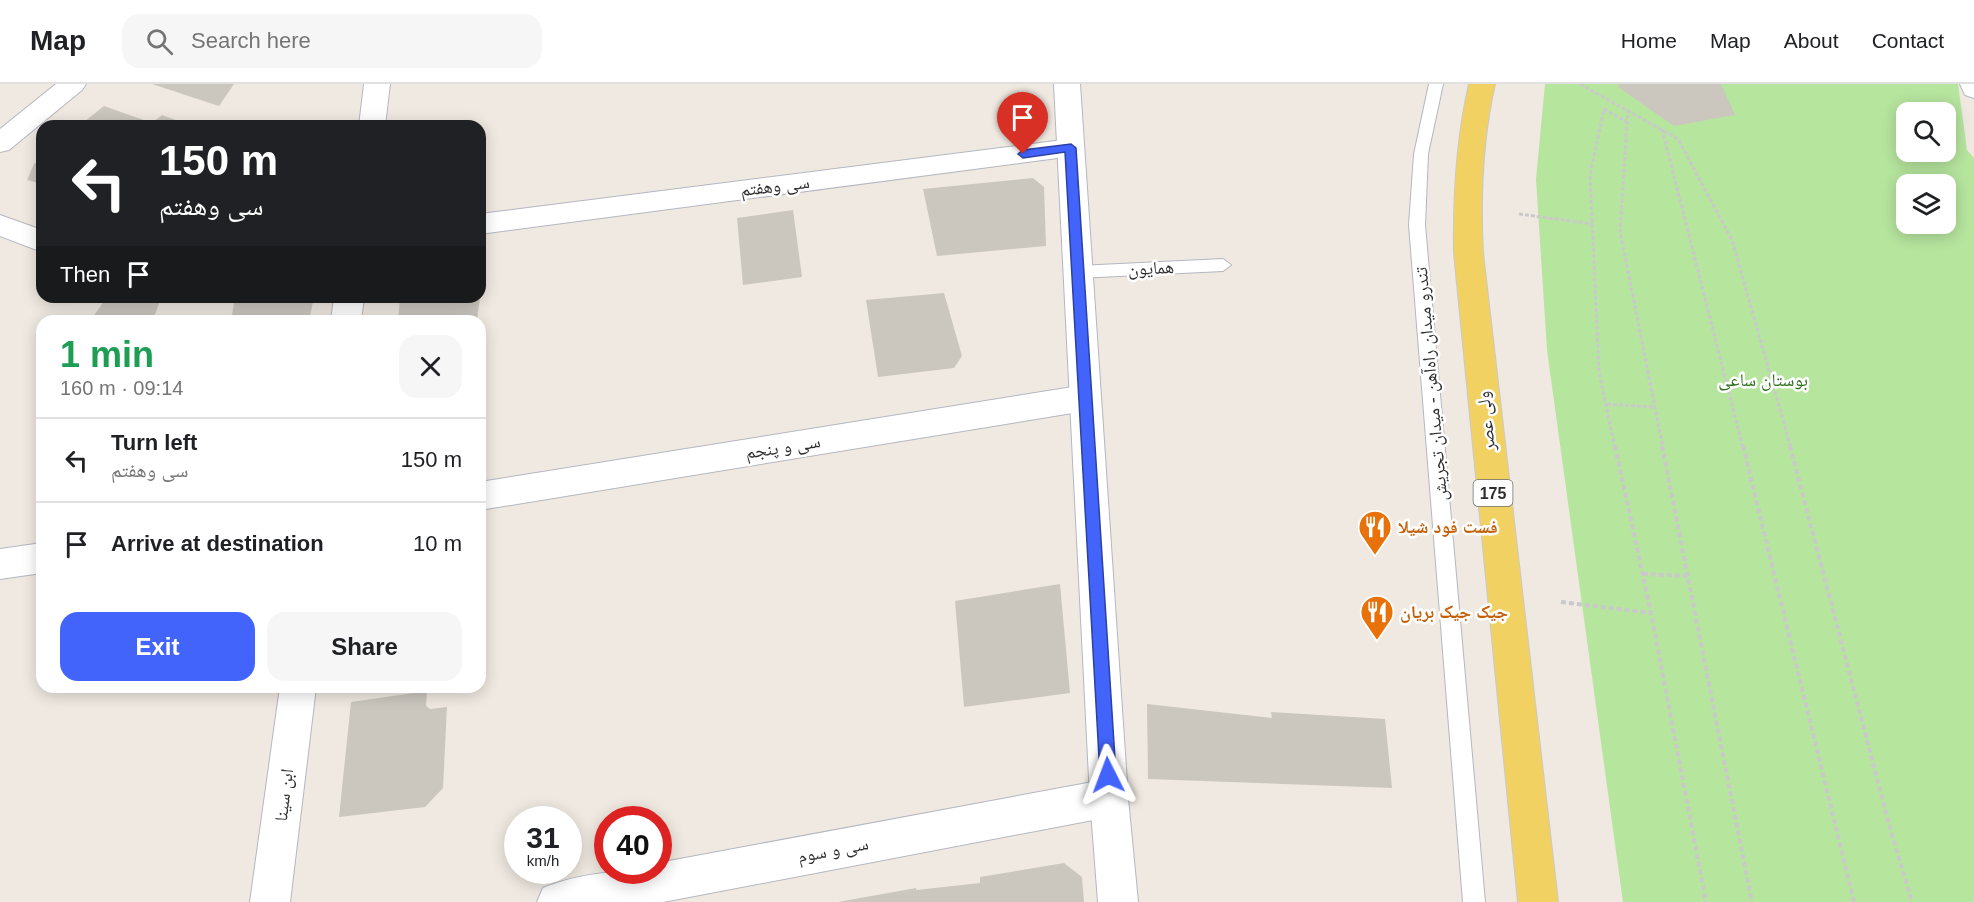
<!DOCTYPE html>
<html lang="en">
<head>
<meta charset="utf-8">
<style>
	body { margin:0; font-family:Helvetica,"Noto Naskh Arabic",sans-serif; background:#f6f6f6; color:#202124; height:100vh; display:flex; flex-direction:column; font-size:22px; white-space:nowrap }
	* { box-sizing:border-box; margin:0 }
	p { font-size:20px; color:#757577 }
	.icon { flex:none; width:33px; height:33px; fill:none; stroke:currentColor; stroke-width:2; stroke-linecap:round; stroke-linejoin:round }
	.map { position:relative; flex:1; overflow:hidden }
	.drawer { position:absolute; left:36px; top:231px; width:450px; height:378px; display:flex; flex-direction:column; background:#fff; border-radius:18px; box-shadow:0 3px 15px #0003 }
	.drawer>* { flex:none }
	.top-card { position:absolute; left:36px; top:36px; width:450px; height:183px; border-radius:18px; box-shadow:0 3px 15px #0003; background:#202124; color:#fff; overflow:hidden }
	.buttons { position:absolute; left:1896px; top:18px; display:grid; gap:12px }
	.buttons a { display:grid; place-items:center; width:60px; height:60px; border-radius:12px; background:#fff; box-shadow:0 3px 15px #0003; font-size:30px }
	.speed { position:absolute; left:504px; top:722px; display:flex; gap:12px; font-size:30px; font-weight:700; text-align:center }
	.speed>* { display:grid; place-content:center; width:78px; height:78px; border-radius:50%; background:#fff; box-shadow:0 3px 15px #0003; line-height:1 }
	.speed small { font-size:15px; font-weight:400 }
	.speed .limit { border:9px solid #d22; background:#fff; color:#111 }
	.pin { position:absolute; display:grid; place-items:center; width:51px; height:51px; color:#fff; margin:-62px -26px; border-radius:50% 50% 50% 0; rotate:-45deg; box-shadow:0 0 6px #0007 }
	.pin .icon { rotate:45deg }
	.me { position:absolute; width:66px; margin:-33px; rotate:357deg; stroke-linejoin:round; filter:drop-shadow(0 0 4px #0008) }
	.turn { display:flex; align-items:center; gap:21px; height:126px; padding:0 24px; font-size:27px }
	.turn .icon { width:78px; height:78px; stroke-width:2.5 }
	.turn b { display:block; font-size:42px; line-height:51px }
	.then { display:flex; align-items:center; height:57px; padding:0 24px; background:#0003; gap:12px; font-size:22px }
	.round { display:grid; place-items:center; flex:none; width:63px; height:63px; border-radius:18px; background:#f6f6f6 }
	.summary { display:flex; align-items:center; justify-content:space-between; height:102px; padding:0 24px }
	h1 { font-size:36px; font-weight:600; line-height:45px; color:#1e9e55 }
	.button { display:flex; gap:12px; margin-top:auto; padding:12px 24px }
	.button a { flex:1; height:69px; border-radius:18px; background:#4264fb; color:#fff; font-size:24px; font-weight:600; line-height:69px; text-align:center }
	.button a+a { background:#f6f6f6; color:#202124 }
	ul { padding:0; list-style:none }
	li { display:flex; align-items:center; gap:18px; height:84px; padding:0 24px; border-top:2px solid #e0e0e0 }
	li div { flex:1 }
	li b { display:block; font-size:22px }
	li em { font-style:normal }
	header { display:flex; align-items:center; gap:36px; box-sizing:border-box; height:84px; padding:0 30px; background:#fff; border-bottom:2px solid #e0e0e0 }
	header strong { font-size:28px }
	nav { display:flex; gap:33px; margin-inline-start:auto; font-size:21px }
	.search { width:420px; height:54px; background:#f6f6f6; display:flex; align-items:center; gap:15px; box-sizing:border-box; padding:0 21px; border-radius:18px; color:#757577; font-size:22px }
	.map>svg:first-child { display:block }
	.green { fill:#b6e59e; fill-rule:evenodd }
	.building { fill:#cbc7bf }
	.lines { fill:none; stroke-linecap:round; stroke-linejoin:round }
	.service-casing { stroke:#b4b7c1; stroke-width:2 }
	.minor-casing { stroke:#b4b7c1; stroke-width:2 }
	.tertiary-casing { stroke:#b4b7c1; stroke-width:2 }
	.secondary-casing { stroke:#b4b7c1; stroke-width:2 }
	.primary-casing { stroke:#c9c9c9; stroke-width:2 }
	.path-far1 { stroke:#c9c9c9; stroke-width:3; stroke-dasharray:4 2; stroke-linecap:butt }
	.path { stroke:#c9c9c9; stroke-width:4; stroke-dasharray:5 3; stroke-linecap:butt }
	.service { fill:#fff; fill-rule:evenodd }
	.minor { fill:#fff; fill-rule:evenodd }
	.tertiary { fill:#fff; fill-rule:evenodd }
	.secondary { fill:#fff; fill-rule:evenodd }
	.primary { fill:#f2d163; fill-rule:evenodd }
	.route { fill:#4264fb; stroke:#2b41a3; stroke-width:1.5 }
	.labels { text-anchor:middle; dominant-baseline:central; stroke-width:5; stroke-linejoin:round; paint-order:stroke }
	.shield { fill:#fff; stroke:#6d6d6d; stroke-width:1.5 }
	.shield-label { font-size:16px; font-weight:bold; fill:#2e2e2e }
	.street-label { font-size:18px; fill:#2e2e2e; stroke:#fff }
	.park-label { font-size:18px; fill:#2c6e1b; stroke:#fff }
	.food-label { font-size:18px; font-weight:bold; fill:#c56008; stroke:#fff; text-anchor:start }
</style>
</head>
<body>
<header>
<strong>Map</strong>
<div class="search"><svg class="icon" aria-label="search" viewBox="0 0 24 24"><circle cx="10" cy="10" r="6"/><path d="M15 15l6 6"/></svg>Search here</div>
<nav><a>Home</a><a>Map</a><a>About</a><a>Contact</a></nav>
</header>
<div class="map">
<svg width="1974" height="818" viewBox="0 0 1974 818">
	<rect width="100%" height="100%" fill="#efe9e1"/>
	<path class="green" d="M1545 0H1958L1967 66 1974 74V818H1623L1547 266 1536 95ZM1906 28H1946V68H1906ZM1906 100H1946V140H1906Z"/>
	<g class="building">
		<path d="M152 0H234L219 22Z"/>
		<path d="M1620 0H1721L1735 31 1674 42 1618 3Z"/>
		<path d="M104 22 152 39 162 31 178 37 173 42H79Z"/>
		<path d="M256 36V42H225L226 39Z"/>
		<path d="M42 73V100L27 96 34 80Z"/>
		<path d="M1033 94 1044 103 1046 162 937 172 923 105Z"/>
		<path d="M793 126 802 193 743 201 737 134Z"/>
		<path d="M485 168 482 197H480V169Z"/>
		<path d="M944 209 962 272 954 284 878 293 866 216Z"/>
		<path d="M107 213H161L153 237H90Z"/>
		<path d="M235 213H314L309 237H231Z"/>
		<path d="M400 213H480L477 236 398 237Z"/>
		<path d="M1060 500 1070 609 964 623 955 517Z"/>
		<path d="M427 607 426 622 430 625 447 623 443 704 425 723 339 733 351 618Z"/>
		<path d="M1147 620 1272 634 1271 628 1385 635 1392 704 1148 695Z"/>
		<path d="M1064 779 1082 793 1084 818H838L916 804V806L980 799V793Z"/>
	</g>
	<g class="lines">
		<g class="service-casing">
			<g id="service">
				<path d="M1429 0H1443L1428 70 1425 141 1485 818H1463L1409 141 1414 70Z"/>
				<path d="M1223 175 1231 181 1223 187 1078 194 1070 188 1078 182Z"/>
			</g>
		</g>
		<g class="minor-casing">
			<g id="minor">
				<path d="M1960 0H1974V14L1965 11Z"/>
				<path d="M1071 55 1080 57 1084 64 1080 71 480 150V130Z"/>
				<path d="M0 131 42 146V168L0 152Z"/>
				<path d="M1085 301 1096 305 1101 314 1096 323 1085 327 480 426V398Z"/>
				<path d="M42 459V489L0 495V465Z"/>
				<path d="M1109 695 1123 700 1128 714 1123 728 1109 733 663 818H537L543 804C579 789 620 786 658 786V779Z"/>
			</g>
		</g>
		<g class="tertiary-casing">
			<g id="tertiary">
				<path d="M364 0H390L385 42H359Z"/>
				<path d="M1054 0H1080L1128 714 1138 818H1098L1090 714Z"/>
				<path d="M334 213H364L361 237H331Z"/>
				<path d="M280 603H316L290 818H250Z"/>
			</g>
		</g>
		<g class="secondary-casing">
			<path id="secondary" d="M56 0H86L82 6 9 66 0 68V45Z"/>
		</g>
		<g class="primary-casing">
			<path id="primary" d="M1469 0H1495C1482 57 1480 111 1483 169L1558 818H1518L1454 169C1453 111 1456 57 1469 0Z"/>
		</g>
		<g class="path-far1">
			<path d="M1580 0 1678 55 1732 156 1791 364"/>
			<path d="M1628 25 1620 147 1663 364"/>
			<path d="M1662 45 1743 364"/>
			<path d="M1519 130 1593 140"/>
			<path d="M1607 320 1653 323"/>
			<path d="M1615 364 1599 288 1590 91 1604 25 1627 38"/>
		</g>
		<g class="path">
			<path d="M1615 362 1651 529 1706 818"/>
			<path d="M1662 362 1752 818"/>
			<path d="M1743 362 1854 818"/>
			<path d="M1790 362 1890 744 1912 818"/>
			<path d="M1643 490 1687 492"/>
			<path d="M1561 518 1651 529"/>
		</g>
		<use href="#service" class="service"/>
		<use href="#minor" class="minor"/>
		<use href="#tertiary" class="tertiary"/>
		<use href="#secondary" class="secondary"/>
		<use href="#primary" class="primary"/>
	</g>
	<path class="route" d="M1071 60 1076 64 1116 691 1113 696 1108 699 1102 696 1100 691 1065 68 1023 74 1018 70 1023 66Z"/>
	<defs>
		<g id="restaurant-pin" transform="scale(1.725)"><path d="M0 17L-7.5 6A9.5 9.5 0 1 1 7.5 6Z" fill="#e8710a" stroke="#fff"/><path d="M-5-6h1v4h1v-4h1v4h1v-4h1v5L-1.5 .5V6h-2V.5L-5-1ZM5-6V6H3V1.5H1.5Q1.5-4 5-6Z" fill="#fff"/></g>
	</defs>
	<g fill-rule="evenodd">
		<use href="#restaurant-pin" x="1375" y="443"/>
		<use href="#restaurant-pin" x="1377" y="528"/>
	</g>
	<g class="labels">
		<rect class="shield" x="1473.5" y="396" width="39" height="26" rx="4.5"/>
		<g class="shield-label">
			<text x="1493" y="409">175</text>
		</g>
		<g class="street-label">
			<text transform="translate(775 102) rotate(-7)">سی وهفتم</text>
			<text transform="translate(1151 184) rotate(-3)">همایون</text>
			<text transform="translate(1431 300) rotate(-95)">تندرو میدان راه‌آهن - میدان تجریش</text>
			<text transform="translate(1486 337) rotate(-96)">ولی عصر</text>
			<text transform="translate(783 363) rotate(-9)">سی و پنجم</text>
			<text transform="translate(284 711) rotate(-83)">ابن سینا</text>
			<text transform="translate(833 766) rotate(-11)">سی و سوم</text>
		</g>
		<g class="park-label">
			<text x="1763" y="296">بوستان ساعی</text>
		</g>
		<g class="food-label">
			<text x="1398" y="443">فست فود شیلا</text>
			<text x="1400" y="528">جیک جیک بریان</text>
		</g>
	</g>
</svg>
<div class="buttons">
<a><svg class="icon" aria-label="search" viewBox="0 0 24 24"><circle cx="10" cy="10" r="6"/><path d="M15 15l6 6"/></svg></a>
<a><svg class="icon" aria-label="layers" viewBox="0 0 24 24"><path d="M12 4l9 5-9 5-9-5zM3 14l9 5 9-5"/></svg></a>
</div>
<div class="speed"><div>31<small>km/h</small></div><div class="limit">40</div></div>
<div class="pin" style="left:1023px;top:70px;background:#d93025"><svg class="icon" aria-label="arrive" viewBox="0 0 24 24"><path d="M6 21V4h12l-3 4 3 4H6"/></svg></div>
<svg class="me" style="left:1108px;top:691px" viewBox="-20 -20 40 40"><path d="M0-17L14 15 0 8-14 15z" fill="#4264fb" stroke="#fff" stroke-width="4"/></svg>
<div class="top-card">
<div class="turn"><svg class="icon" aria-label="left" viewBox="0 0 24 24"><path d="M17 20v-9H6M10 6l-5 5 5 5"/></svg><div><b>150 m</b>سی وهفتم</div></div>
<div class="then">Then<svg class="icon" aria-label="arrive" viewBox="0 0 24 24"><path d="M6 21V4h12l-3 4 3 4H6"/></svg></div>
</div>
<section class="drawer">
<div class="summary"><div><h1>1 min</h1><p>160 m · 09:14</p></div><a class="round"><svg class="icon" aria-label="close" viewBox="0 0 24 24"><path d="M6 6l12 12M18 6L6 18"/></svg></a></div>
<ul>
<li><svg class="icon" aria-label="left" viewBox="0 0 24 24"><path d="M17 20v-9H6M10 6l-5 5 5 5"/></svg><div><b>Turn left</b><p>سی وهفتم</p></div><em>150 m</em></li>
<li><svg class="icon" aria-label="arrive" viewBox="0 0 24 24"><path d="M6 21V4h12l-3 4 3 4H6"/></svg><div><b>Arrive at destination</b></div><em>10 m</em></li>
</ul>
<div class="button"><a>Exit</a><a>Share</a></div>
</section>
</div>
</body>
</html>
